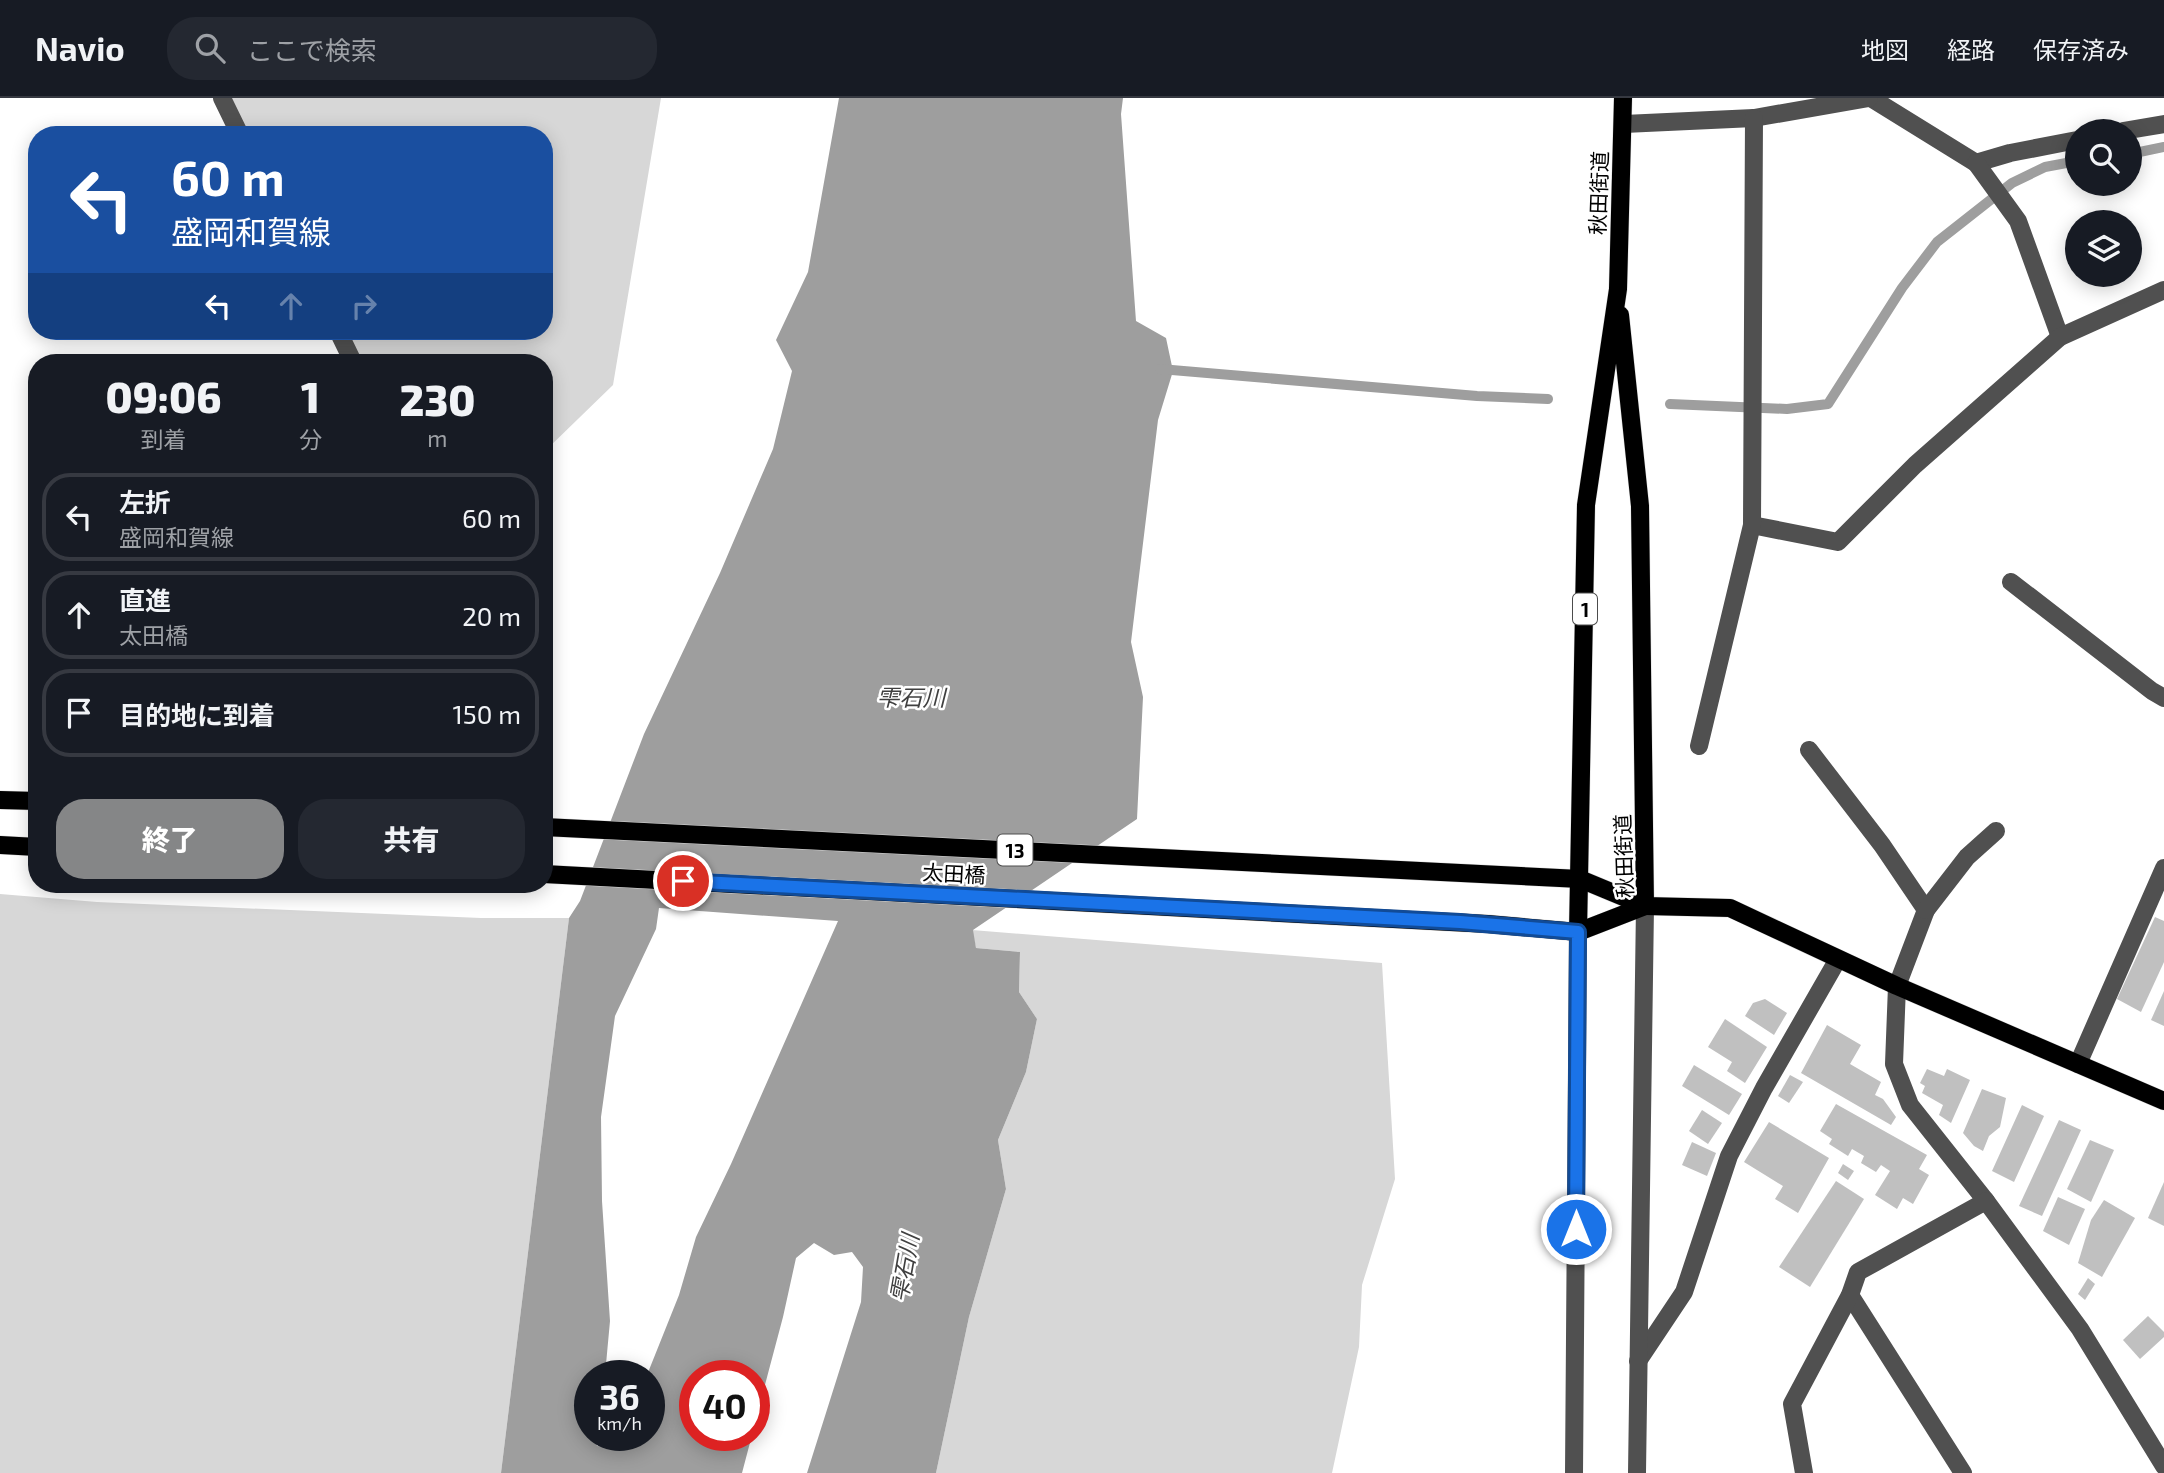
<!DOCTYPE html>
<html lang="ja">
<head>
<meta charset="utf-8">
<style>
	body { margin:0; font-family:"Exo 2","Noto Sans JP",sans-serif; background:#242831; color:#f1f3f6; height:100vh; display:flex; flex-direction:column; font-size:26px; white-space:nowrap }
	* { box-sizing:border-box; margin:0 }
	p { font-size:23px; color:#9ea1a6 }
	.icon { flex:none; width:38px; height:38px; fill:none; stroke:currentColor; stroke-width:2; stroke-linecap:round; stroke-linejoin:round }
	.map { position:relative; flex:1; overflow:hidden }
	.drawer { position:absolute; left:28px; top:256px; width:525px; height:539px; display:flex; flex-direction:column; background:#171b24; border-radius:28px; box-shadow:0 4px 18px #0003 }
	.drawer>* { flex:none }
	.banner { position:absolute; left:28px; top:28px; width:525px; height:214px; border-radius:28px; box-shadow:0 4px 18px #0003; background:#1a4fa0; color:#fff; overflow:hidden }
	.fabs { position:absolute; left:2065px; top:21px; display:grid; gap:14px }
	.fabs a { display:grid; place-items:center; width:77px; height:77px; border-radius:50%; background:#171b24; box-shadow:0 4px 18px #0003; font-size:35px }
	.speed { position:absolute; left:574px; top:1262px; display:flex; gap:14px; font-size:35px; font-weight:700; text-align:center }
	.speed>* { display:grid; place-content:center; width:91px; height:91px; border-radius:50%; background:#171b24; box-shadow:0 4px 18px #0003; line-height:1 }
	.speed small { font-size:18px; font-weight:400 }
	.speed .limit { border:10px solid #d22; background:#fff; color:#111 }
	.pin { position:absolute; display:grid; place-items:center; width:60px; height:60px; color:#fff; margin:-30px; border:4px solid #fff; border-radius:50%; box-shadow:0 2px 7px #0007 }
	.me { position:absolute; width:77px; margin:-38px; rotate:0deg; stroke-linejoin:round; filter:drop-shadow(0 0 5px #0008) }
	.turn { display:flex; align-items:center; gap:24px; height:147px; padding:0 28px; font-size:32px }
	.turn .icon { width:91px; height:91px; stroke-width:2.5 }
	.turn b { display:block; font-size:49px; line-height:60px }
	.lanes { display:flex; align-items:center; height:66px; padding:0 28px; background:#0003; justify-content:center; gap:35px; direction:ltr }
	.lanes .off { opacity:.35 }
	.eta { display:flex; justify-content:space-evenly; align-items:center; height:119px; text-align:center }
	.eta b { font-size:42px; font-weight:800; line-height:49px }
	.primary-button { display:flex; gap:14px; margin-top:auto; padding:14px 28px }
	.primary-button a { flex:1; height:80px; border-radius:28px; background:#858687; color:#fff; font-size:28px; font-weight:800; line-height:80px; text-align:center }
	.primary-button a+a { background:#242831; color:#f1f3f6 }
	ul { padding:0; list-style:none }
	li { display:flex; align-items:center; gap:21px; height:88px; margin:0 14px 10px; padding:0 14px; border:4px solid #363941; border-radius:28px }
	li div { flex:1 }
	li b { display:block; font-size:26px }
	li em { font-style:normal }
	header { display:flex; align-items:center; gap:42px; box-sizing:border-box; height:98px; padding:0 35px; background:#171b24; border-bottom:2px solid #363941 }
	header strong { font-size:33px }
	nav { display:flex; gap:38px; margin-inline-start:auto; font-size:24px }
	.search { width:490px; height:63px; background:#242831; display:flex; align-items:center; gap:18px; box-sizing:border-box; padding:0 24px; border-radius:28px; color:#9ea1a6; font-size:26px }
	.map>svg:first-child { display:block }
	.green { fill:#d7d7d7 }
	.water { fill:#9e9e9e; fill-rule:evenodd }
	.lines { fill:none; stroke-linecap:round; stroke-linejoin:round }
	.stream { stroke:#9e9e9e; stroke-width:10 }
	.building { fill:#c0c0c0 }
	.major-casing { stroke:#dbdbdb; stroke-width:19 }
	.minor { stroke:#505050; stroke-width:18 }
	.major { stroke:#000; stroke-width:18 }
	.route-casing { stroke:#114b97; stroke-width:18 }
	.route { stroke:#1a73e8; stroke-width:12 }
	.labels { text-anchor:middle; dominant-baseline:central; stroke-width:5; stroke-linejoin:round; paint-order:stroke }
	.shield { fill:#fff; stroke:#4c4c4c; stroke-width:2 }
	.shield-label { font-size:19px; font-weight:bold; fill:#000 }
	.street-label { font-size:21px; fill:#000; stroke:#fff }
	.water-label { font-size:23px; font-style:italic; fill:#3f3f3f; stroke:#fff }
</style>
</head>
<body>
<header>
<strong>Navio</strong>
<div class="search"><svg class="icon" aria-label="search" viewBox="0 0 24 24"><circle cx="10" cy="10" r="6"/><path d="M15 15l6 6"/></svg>ここで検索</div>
<nav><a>地図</a><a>経路</a><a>保存済み</a></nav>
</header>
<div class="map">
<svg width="2164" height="1375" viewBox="0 0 2164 1375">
	<rect width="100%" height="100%" fill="#fff"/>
	<g class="green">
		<path d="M216 0H661L613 287 544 354V264H352L336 233H544V37H235Z"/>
		<path d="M0 796 97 804 481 820H569L501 1375H0Z"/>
		<path d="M972 832 1382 865 1395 1081 1362 1187 1359 1249 1332 1375H936L969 1219 1006 1091 998 1042 1026 974 1037 921 1019 894 1020 854 976 850Z"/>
	</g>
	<path class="water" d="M839 0H1123L1121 16 1136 223 1166 240 1173 273 1158 322 1131 544 1143 599 1137 721 973 832 976 850 1020 854 1019 894 1037 921 1026 974 998 1042 1006 1091 969 1219 936 1375H807L861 1204 863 1169 852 1154 834 1157 814 1145 796 1160 783 1219 754 1328V1278H695V1337H752L742 1375H501L569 820 580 803 644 636 720 475 773 351 792 273 776 242 808 174ZM659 810 838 823 731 1066 696 1139 679 1197 647 1277 649 1278V1337H621L606 1349 597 1348 594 1337H590V1278L605 1277 610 1223 602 1103 601 1019 615 918 656 831Z"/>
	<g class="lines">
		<g class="stream">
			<path d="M2130 56 2164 49"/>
			<path d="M1160 271 1477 298 1548 301"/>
			<path d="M1670 306 1787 311 1828 306 1902 190 1937 144 2012 85 2045 69 2077 63"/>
		</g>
	</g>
	<g class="building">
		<path d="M2155 819 2164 823V864L2141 914 2117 901Z"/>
		<path d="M2164 893V928L2151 922Z"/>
		<path d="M1765 901 1787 915 1774 937 1745 918 1753 905Z"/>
		<path d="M1725 921 1767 949 1745 985 1727 973 1732 964 1708 949Z"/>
		<path d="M1827 927 1861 947 1850 966 1881 984 1875 997 1883 1001 1896 1019 1891 1027 1801 975Z"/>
		<path d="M1694 967 1742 996 1729 1017 1682 988Z"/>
		<path d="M1927 971 1944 978 1947 971 1970 982 1951 1025 1939 1017 1943 1007 1922 995 1925 988 1920 985Z"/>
		<path d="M1790 977 1803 984 1789 1005 1778 998Z"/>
		<path d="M1982 991 2006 1000 2000 1029 1989 1038 1983 1053 1974 1048 1963 1035Z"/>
		<path d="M1836 1006 1927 1057 1919 1071 1929 1077 1913 1106 1903 1100 1897 1111 1875 1097 1890 1073 1881 1067 1876 1074 1861 1065 1864 1058 1852 1051 1848 1058 1829 1046 1832 1041 1820 1033Z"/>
		<path d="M2022 1007 2044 1018 2014 1084 1992 1073Z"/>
		<path d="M1702 1012 1722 1025 1708 1046 1689 1033Z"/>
		<path d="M2059 1022 2081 1032 2042 1118 2019 1108Z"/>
		<path d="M1769 1024 1829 1060 1798 1115 1775 1101 1783 1088 1744 1064Z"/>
		<path d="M2090 1042 2114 1052 2091 1104 2067 1091Z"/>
		<path d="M1692 1044 1716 1055 1707 1078 1682 1067Z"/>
		<path d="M1843 1066 1854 1073 1848 1082 1838 1075Z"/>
		<path d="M1836 1083 1864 1101 1810 1189 1779 1169Z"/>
		<path d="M2164 1084V1128L2148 1120Z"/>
		<path d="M2058 1099 2085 1111 2069 1147 2043 1133Z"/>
		<path d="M2104 1102 2135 1120 2102 1179 2078 1165 2091 1122Z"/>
		<path d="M2088 1180 2095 1186 2085 1202 2078 1196Z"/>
		<path d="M2148 1218 2164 1234V1239L2140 1261 2123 1242Z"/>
	</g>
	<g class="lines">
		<g class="major-casing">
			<g id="major">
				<path d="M1620 217 1640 408 1645 808"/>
				<path d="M0 702 37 703"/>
				<path d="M544 729 1580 781 1645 808 1730 810 1897 888 2164 1003"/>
				<path d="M0 747 37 749"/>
				<path d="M544 776 1488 826 1578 834 1645 808"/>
				<path d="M1578 834 1586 407 1618 191 1623 0"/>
			</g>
		</g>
		<g class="minor">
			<path d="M222 0 240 37"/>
			<path d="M1871 0 1976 65 2010 55 2077 42"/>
			<path d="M1624 26 1754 20 1869 0"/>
			<path d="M2123 33 2164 26"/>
			<path d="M1976 65 2018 123 2060 239"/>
			<path d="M338 233 353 264"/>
			<path d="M1752 427 1838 444 1915 367 2060 239 2164 192"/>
			<path d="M2011 484 2152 593 2164 600"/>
			<path d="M1699 648 1752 427 1754 20"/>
			<path d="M1809 652 1882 747 1926 812 1897 888 1894 966 1910 1007 1986 1103 2080 1231 2164 1368"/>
			<path d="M1926 812 1967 759 1996 733"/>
			<path d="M2078 966 2164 770"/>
			<path d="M1850 1197 1963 1375"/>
			<path d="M1638 1263 1684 1194 1729 1058 1764 990 1838 861"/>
			<path d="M1574 1375 1578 834"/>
			<path d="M1637 1375 1645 808"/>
			<path d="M1804 1375 1792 1306 1850 1197 1858 1174 1986 1103"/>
		</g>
		<use href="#major" class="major"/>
	</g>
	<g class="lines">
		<g class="route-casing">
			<path id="route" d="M683 783 1460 824 1578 834 1576 1131"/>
		</g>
		<use href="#route" class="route"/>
	</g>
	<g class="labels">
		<g class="shield">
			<rect x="1573" y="495.5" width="24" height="31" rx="5"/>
			<rect x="997.5" y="736.5" width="35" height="31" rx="5"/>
		</g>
		<g class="shield-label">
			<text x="1585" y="511">1</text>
			<text x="1015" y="752">13</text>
		</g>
		<g class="street-label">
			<text transform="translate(1598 95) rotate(-88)">秋田街道</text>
			<text transform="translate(1623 758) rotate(-92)">秋田街道</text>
			<text transform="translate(954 775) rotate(3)">太田橋</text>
		</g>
		<g class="water-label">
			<text x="911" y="599">雫石川</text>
			<text transform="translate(904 1170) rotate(-80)">雫石川</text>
		</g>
	</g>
</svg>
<div class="fabs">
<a><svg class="icon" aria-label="search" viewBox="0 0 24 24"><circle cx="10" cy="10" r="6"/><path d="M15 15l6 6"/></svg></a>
<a><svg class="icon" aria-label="layers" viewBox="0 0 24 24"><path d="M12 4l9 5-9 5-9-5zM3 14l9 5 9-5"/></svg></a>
</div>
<div class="speed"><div>36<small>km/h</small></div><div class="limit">40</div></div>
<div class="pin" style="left:683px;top:783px;background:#d93025"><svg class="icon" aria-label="arrive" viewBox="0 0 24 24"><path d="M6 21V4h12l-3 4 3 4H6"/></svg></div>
<svg class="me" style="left:1576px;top:1131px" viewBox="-20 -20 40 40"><circle r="17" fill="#1a73e8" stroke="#fff" stroke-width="3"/><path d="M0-11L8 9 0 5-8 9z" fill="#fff"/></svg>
<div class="banner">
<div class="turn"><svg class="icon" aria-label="left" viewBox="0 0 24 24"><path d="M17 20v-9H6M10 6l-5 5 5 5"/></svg><div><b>60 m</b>盛岡和賀線</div></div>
<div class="lanes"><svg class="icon" aria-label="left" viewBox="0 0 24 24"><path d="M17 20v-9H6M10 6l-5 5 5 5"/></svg><svg class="icon off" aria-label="ahead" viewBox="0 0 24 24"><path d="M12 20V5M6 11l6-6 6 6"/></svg><svg class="icon off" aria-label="right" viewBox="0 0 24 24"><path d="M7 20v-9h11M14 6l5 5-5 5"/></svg></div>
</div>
<section class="drawer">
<div class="eta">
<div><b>09:06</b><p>到着</p></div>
<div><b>1</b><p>分</p></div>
<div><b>230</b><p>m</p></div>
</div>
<ul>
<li><svg class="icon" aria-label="left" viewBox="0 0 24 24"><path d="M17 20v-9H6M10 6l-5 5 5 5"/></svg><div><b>左折</b><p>盛岡和賀線</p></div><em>60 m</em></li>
<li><svg class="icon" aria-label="ahead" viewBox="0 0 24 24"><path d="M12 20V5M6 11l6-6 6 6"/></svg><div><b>直進</b><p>太田橋</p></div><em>20 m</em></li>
<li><svg class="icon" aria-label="arrive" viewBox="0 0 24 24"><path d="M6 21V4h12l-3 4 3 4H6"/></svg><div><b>目的地に到着</b></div><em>150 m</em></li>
</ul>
<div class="primary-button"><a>終了</a><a>共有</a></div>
</section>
</div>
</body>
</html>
